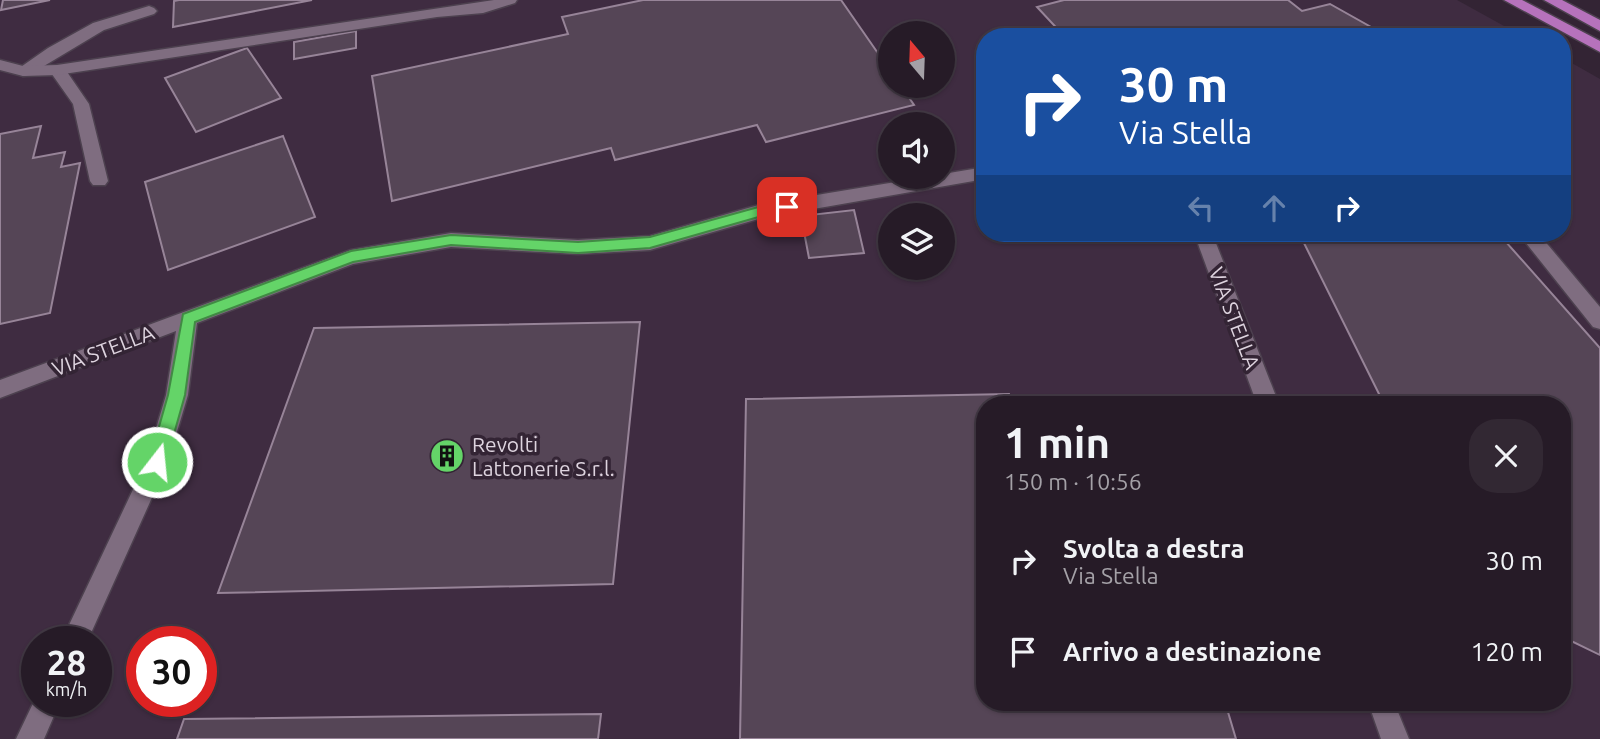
<!DOCTYPE html>
<html lang="it">
<head>
<meta charset="utf-8">
<style>
	body { margin:0; font-family:Ubuntu,sans-serif; background:#322833; color:#f1f3f6; height:100vh; display:flex; flex-direction:column; font-size:26px; white-space:nowrap }
	* { box-sizing:border-box; margin:0 }
	p { font-size:23px; color:#a4a1a7 }
	.icon { flex:none; width:38px; height:38px; fill:none; stroke:currentColor; stroke-width:2; stroke-linecap:round; stroke-linejoin:round }
	.map { position:relative; flex:1; overflow:hidden }
	.details { position:absolute; left:976px; top:396px; width:595px; height:315px; display:flex; flex-direction:column; background:#261b27; border-radius:28px; box-shadow:0 2px 5px #0004,0 0 0 2px #423944 }
	.details>* { flex:none }
	.hud { position:absolute; left:976px; top:28px; width:595px; height:214px; border-radius:28px; box-shadow:0 2px 5px #0004,0 0 0 2px #423944; background:#1a4fa0; color:#fff; overflow:hidden }
	.needle { width:46px; rotate:341deg }
	.buttons { position:absolute; left:878px; top:21px; display:grid; gap:14px }
	.buttons a { display:grid; place-items:center; width:77px; height:77px; border-radius:50%; background:#261b27; box-shadow:0 2px 5px #0004,0 0 0 2px #423944; font-size:35px }
	.speed { position:absolute; left:21px; top:626px; display:flex; gap:14px; font-size:35px; font-weight:700; text-align:center }
	.speed>* { display:grid; place-content:center; width:91px; height:91px; border-radius:50%; background:#261b27; box-shadow:0 2px 5px #0004,0 0 0 2px #423944; line-height:1 }
	.speed small { font-size:18px; font-weight:400 }
	.speed .limit { border:10px solid #d22; background:#fff; color:#111 }
	.pin { position:absolute; display:grid; place-items:center; width:60px; height:60px; color:#fff; margin:-30px; border-radius:14px; box-shadow:0 4px 10px #0006 }
	.me { position:absolute; width:77px; margin:-38px; rotate:16deg; stroke-linejoin:round; filter:drop-shadow(0 0 5px #0008) }
	.turn { display:flex; align-items:center; gap:24px; height:147px; padding:0 28px; font-size:32px }
	.turn .icon { width:91px; height:91px; stroke-width:2.5 }
	.turn b { display:block; font-size:49px; line-height:60px }
	.lanes { display:flex; align-items:center; height:66px; padding:0 28px; background:#0003; justify-content:center; gap:35px; direction:ltr }
	.lanes .off { opacity:.35 }
	.round { display:grid; place-items:center; flex:none; width:74px; height:74px; border-radius:28px; background:#322833 }
	.summary { display:flex; align-items:center; justify-content:space-between; height:119px; padding:0 28px }
	h1 { font-size:42px; font-weight:600; line-height:52px }
	ul { padding:0; list-style:none }
	li { display:flex; align-items:center; gap:21px; height:91px; padding:0 28px }
	li div { flex:1 }
	li b { display:block; font-size:26px }
	li em { font-style:normal }
	.map>svg:first-child { display:block }
	.built { fill:#3f2c41; fill-rule:evenodd }
	.building { fill:#554556; stroke:#978498; stroke-width:2 }
	.lines { fill:none; stroke-linecap:round; stroke-linejoin:round }
	.service-casing { stroke:#4d414f; stroke-width:3 }
	.minor-casing { stroke:#4d414f; stroke-width:3 }
	.motorway-casing { stroke:#4d414f; stroke-width:3 }
	.service { fill:#7f6d80; fill-rule:evenodd }
	.minor { fill:#7f6d80; fill-rule:evenodd }
	.motorway { fill:#b672bc; fill-rule:evenodd }
	.route { fill:#64d468; stroke:#418a44; stroke-width:2 }
	.labels { text-anchor:middle; dominant-baseline:central; stroke-width:7; stroke-linejoin:round; paint-order:stroke }
	.street-label { font-size:21px; fill:#ded4df; stroke:#332434 }
	.poi-label { font-size:21px; fill:#ded4df; stroke:#332434; text-anchor:start }
</style>
</head>
<body>
<div class="map">
<svg width="1600" height="739" viewBox="0 0 1600 739">
	<rect width="100%" height="100%" fill="#332434"/>
	<path class="built" d="M0 0H1457L1524 37H985V233H1563V58L1600 79V739H0ZM891 33H943V86H891ZM891 124H943V177H891ZM891 215H943V268H891ZM985 404H1563V702H985ZM37 642H96V702H37ZM142 642H201V702H142Z"/>
	<g class="building">
		<path d="M3 0H50L1 10Z"/>
		<path d="M179 0H312L173 27 174 1Z"/>
		<path d="M643 0H841L891 72V86H901L914 105 766 142 757 125 615 160 611 148 392 201 372 76 568 34 562 17Z"/>
		<path d="M1064 0H1288L1302 11 1330 4 1387 36 1065 37 1037 7Z"/>
		<path d="M356 31V48L294 59V42Z"/>
		<path d="M247 48 281 98 196 132 165 78Z"/>
		<path d="M41 126 33 158 65 152 61 167 80 163 50 313 0 324V134Z"/>
		<path d="M283 136 315 217 168 270 145 182Z"/>
		<path d="M854 210 864 253 809 258 801 216Z"/>
		<path d="M1299 233H1498L1600 348V655L1563 637V404H1384Z"/>
		<path d="M640 322 613 584 218 593 314 328Z"/>
		<path d="M1009 394 1011 404H985V702H1225L1236 739H740L746 399Z"/>
		<path d="M601 714 598 739H177L184 719Z"/>
	</g>
	<g class="lines">
		<g class="service-casing">
			<g id="service">
				<path d="M149 6 154 8 157 11 154 14 104 30 29 75 23 76 15 71 48 48 93 23Z"/>
				<path d="M57 65 63 66 89 104 108 181 105 185H93L90 181 73 104 49 70Z"/>
			</g>
		</g>
		<g class="minor-casing">
			<g id="minor">
				<path d="M494 0H517L515 3 483 13 437 17 57 75 23 76 0 70V60L23 66 57 65Z"/>
				<path d="M985 167V179L762 218 650 250 578 254 451 247 353 264 197 323 188 395 168 462 87 642H61L146 462 166 395 176 331 0 398V380L351 250 451 233 578 240 650 236 762 204 926 177H943V174Z"/>
				<path d="M1194 233H1212L1279 404H1257Z"/>
				<path d="M1518 233H1538L1600 307V329L1593 327Z"/>
				<path d="M37 695V702H60L44 739H16Z"/>
				<path d="M1368 702H1394L1409 739H1381Z"/>
			</g>
		</g>
		<g class="motorway-casing">
			<g id="motorway">
				<path d="M1504 0H1522L1600 41V52Z"/>
				<path d="M1544 0H1562L1600 20V31Z"/>
			</g>
		</g>
		<use href="#service" class="service"/>
		<use href="#minor" class="minor"/>
		<use href="#motorway" class="motorway"/>
	</g>
	<path class="route" d="M787 202 792 204V211L762 216 650 248 578 253 451 245 353 262 195 322 185 395 166 462 163 467 157 469 151 467 149 462 168 395 183 314 351 251 451 235 578 242 650 237 762 206Z"/>
	<defs>
		<g id="building-disc" transform="scale(1.75)"><circle r="9.5" fill="#64d468" stroke="#332434"/><path d="M-4-6H4V6H1V3H-1V6H-4ZM-2.5-4.3h1.7v1.8h-1.7ZM.8-4.3h1.7v1.8H.8ZM-2.5-1h1.7V.8h-1.7ZM.8-1h1.7V.8H.8Z" fill="#111"/></g>
	</defs>
	<g fill-rule="evenodd">
		<use href="#building-disc" x="447" y="456"/>
	</g>
	<g class="labels">
		<g class="street-label">
			<text transform="translate(1235 318) rotate(69)">VIA STELLA</text>
			<text transform="translate(103 350) rotate(-21)">VIA STELLA</text>
		</g>
		<g class="poi-label">
			<text x="472" y="444">Revolti<tspan x="472" dy="24">Lattonerie S.r.l.</tspan></text>
		</g>
	</g>
</svg>
<div class="buttons">
<a><svg class="needle" viewBox="-14 -14 28 28"><path d="M0-13l5 13h-10z" fill="#e53935"/><path d="M0 13l5-13h-10z" fill="#a4a1a7"/></svg></a>
<a><svg class="icon" aria-label="sound" viewBox="0 0 24 24"><path d="M4 9h4l5-4v14l-5-4H4zM17 9q2 3 0 6"/></svg></a>
<a><svg class="icon" aria-label="layers" viewBox="0 0 24 24"><path d="M12 4l9 5-9 5-9-5zM3 14l9 5 9-5"/></svg></a>
</div>
<div class="speed"><div>28<small>km/h</small></div><div class="limit">30</div></div>
<div class="pin" style="left:787px;top:207px;background:#d93025"><svg class="icon" aria-label="arrive" viewBox="0 0 24 24"><path d="M6 21V4h12l-3 4 3 4H6"/></svg></div>
<svg class="me" style="left:157px;top:462px" viewBox="-20 -20 40 40"><circle r="17" fill="#64d468" stroke="#fff" stroke-width="3"/><path d="M0-11L8 9 0 5-8 9z" fill="#fff"/></svg>
<div class="hud">
<div class="turn"><svg class="icon" aria-label="right" viewBox="0 0 24 24"><path d="M7 20v-9h11M14 6l5 5-5 5"/></svg><div><b>30 m</b>Via Stella</div></div>
<div class="lanes"><svg class="icon off" aria-label="left" viewBox="0 0 24 24"><path d="M17 20v-9H6M10 6l-5 5 5 5"/></svg><svg class="icon off" aria-label="ahead" viewBox="0 0 24 24"><path d="M12 20V5M6 11l6-6 6 6"/></svg><svg class="icon" aria-label="right" viewBox="0 0 24 24"><path d="M7 20v-9h11M14 6l5 5-5 5"/></svg></div>
</div>
<section class="details">
<div class="summary"><div><h1>1 min</h1><p>150 m · 10:56</p></div><a class="round"><svg class="icon" aria-label="close" viewBox="0 0 24 24"><path d="M6 6l12 12M18 6L6 18"/></svg></a></div>
<ul>
<li><svg class="icon" aria-label="right" viewBox="0 0 24 24"><path d="M7 20v-9h11M14 6l5 5-5 5"/></svg><div><b>Svolta a destra</b><p>Via Stella</p></div><em>30 m</em></li>
<li><svg class="icon" aria-label="arrive" viewBox="0 0 24 24"><path d="M6 21V4h12l-3 4 3 4H6"/></svg><div><b>Arrivo a destinazione</b></div><em>120 m</em></li>
</ul>
</section>
</div>
</body>
</html>
